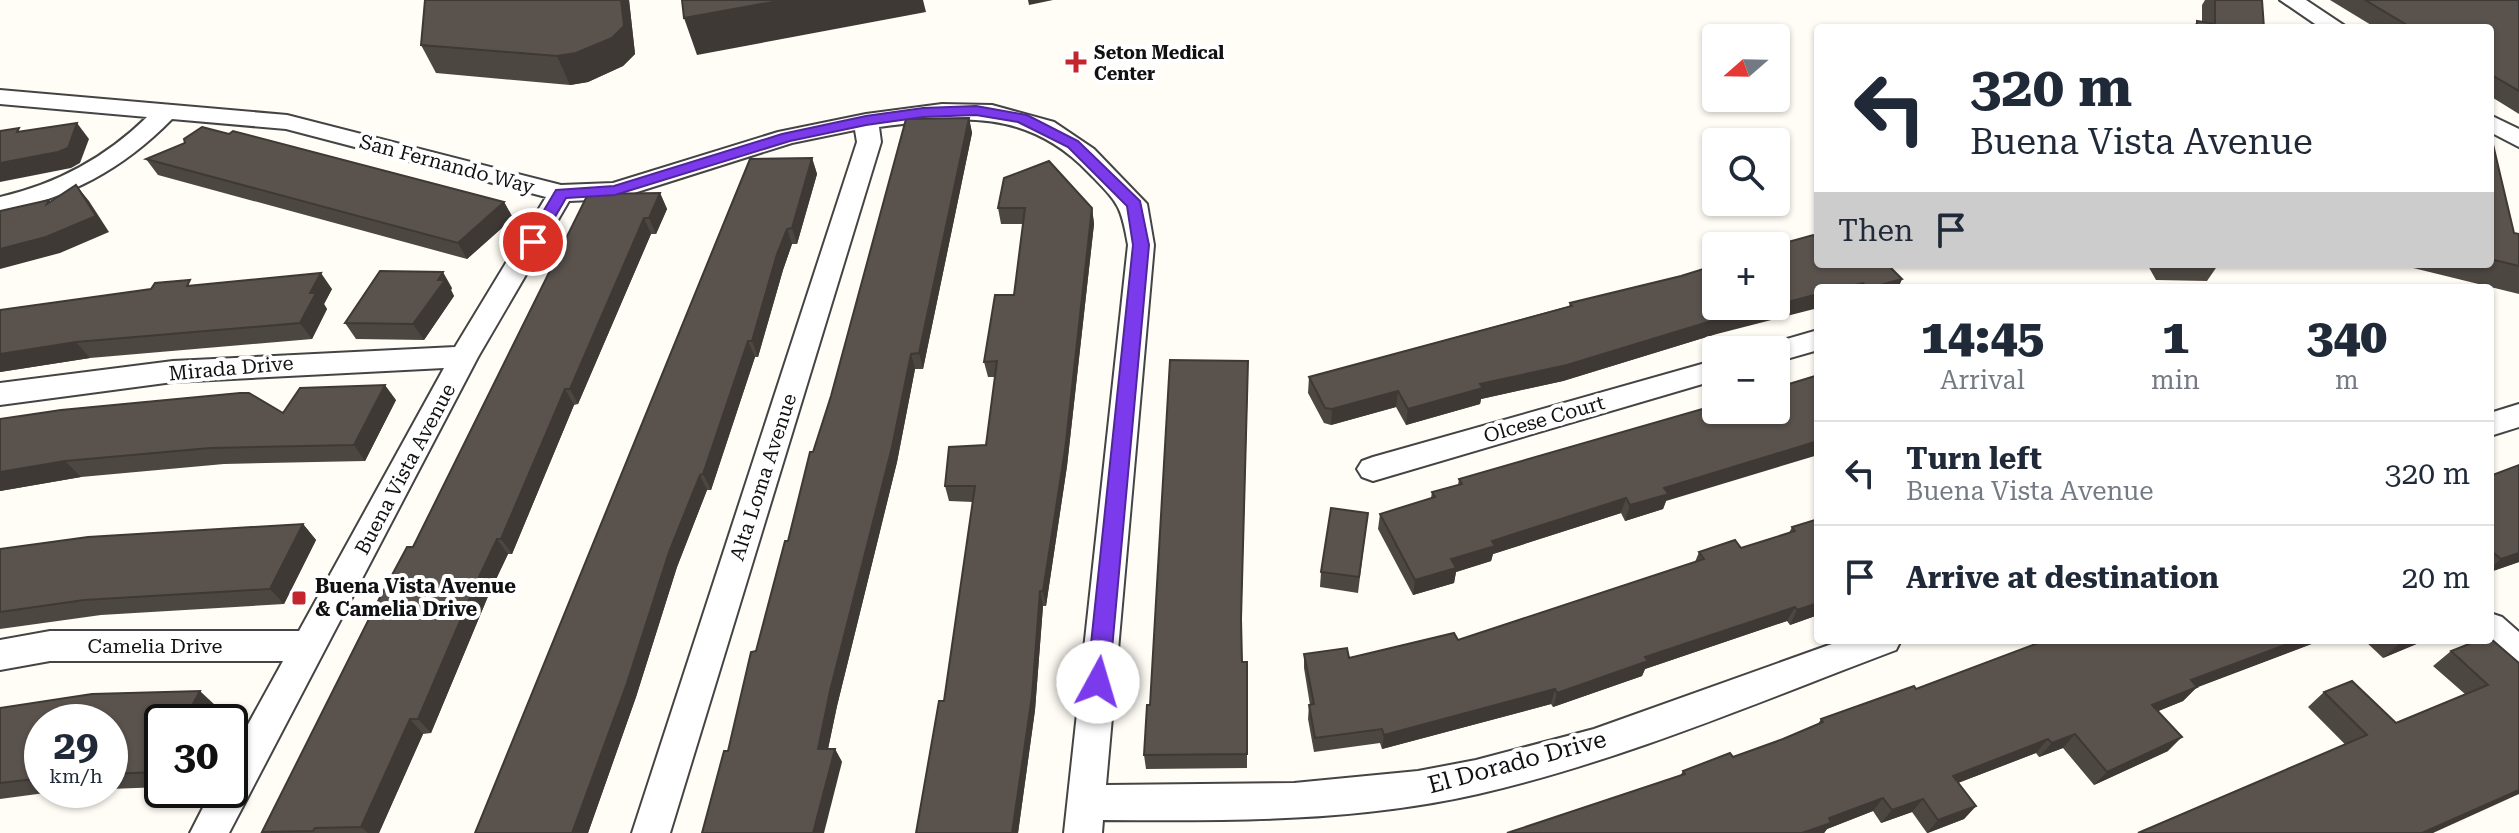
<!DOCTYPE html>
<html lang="en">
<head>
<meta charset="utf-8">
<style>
	body { margin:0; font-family:"Roboto Serif",serif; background:#f2f2f3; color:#1f2937; height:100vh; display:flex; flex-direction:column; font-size:30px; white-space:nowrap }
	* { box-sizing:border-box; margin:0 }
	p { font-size:26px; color:#747a83 }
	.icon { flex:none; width:44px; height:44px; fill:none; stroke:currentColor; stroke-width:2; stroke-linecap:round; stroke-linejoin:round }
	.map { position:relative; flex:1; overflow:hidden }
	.side { position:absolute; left:1814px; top:284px; width:680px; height:360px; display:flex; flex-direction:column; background:#fff; border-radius:8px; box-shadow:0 2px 6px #0004 }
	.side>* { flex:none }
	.top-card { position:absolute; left:1814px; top:24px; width:680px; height:244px; border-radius:8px; box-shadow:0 2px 6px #0004; background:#fff; color:#1f2937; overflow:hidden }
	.needle { width:52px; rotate:250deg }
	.fabs { position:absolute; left:1702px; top:24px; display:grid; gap:16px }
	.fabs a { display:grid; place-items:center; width:88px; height:88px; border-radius:8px; background:#fff; box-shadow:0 2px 6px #0004; font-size:40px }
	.speed { position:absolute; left:24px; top:704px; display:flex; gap:16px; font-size:40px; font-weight:700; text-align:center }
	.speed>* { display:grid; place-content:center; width:104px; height:104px; border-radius:50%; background:#fff; box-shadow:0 2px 6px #0004; line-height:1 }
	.speed small { font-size:20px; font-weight:400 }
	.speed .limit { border:4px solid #111; border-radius:12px; background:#fff; color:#111 }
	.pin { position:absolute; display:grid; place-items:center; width:68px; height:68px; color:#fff; margin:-34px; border:4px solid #fff; border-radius:50%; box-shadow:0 2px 8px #0007 }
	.me { position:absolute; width:88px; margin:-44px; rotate:6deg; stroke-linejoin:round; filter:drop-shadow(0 0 6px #0008) }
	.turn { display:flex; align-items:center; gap:28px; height:168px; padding:0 24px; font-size:36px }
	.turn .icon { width:104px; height:104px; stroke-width:2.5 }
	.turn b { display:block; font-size:56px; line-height:68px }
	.then { display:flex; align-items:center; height:76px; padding:0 24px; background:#0003; gap:16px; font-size:30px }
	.eta { display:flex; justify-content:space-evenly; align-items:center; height:136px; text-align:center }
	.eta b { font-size:48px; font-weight:800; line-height:56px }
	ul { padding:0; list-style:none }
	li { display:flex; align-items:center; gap:24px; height:104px; padding:0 24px; border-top:2px solid #e0e1e3 }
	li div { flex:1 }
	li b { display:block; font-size:30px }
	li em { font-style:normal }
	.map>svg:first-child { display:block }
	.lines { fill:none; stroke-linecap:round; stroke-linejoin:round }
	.minor-casing { stroke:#444; stroke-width:4 }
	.minor { fill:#fff; fill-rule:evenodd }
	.wall { fill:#4d4742 }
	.shaded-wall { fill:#3f3936 }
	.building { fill:#5a524d; stroke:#3f3936; stroke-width:2 }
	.route { fill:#7c3aed; stroke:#51269a; stroke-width:2 }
	.poi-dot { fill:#c4262e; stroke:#fff; stroke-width:3 }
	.labels { text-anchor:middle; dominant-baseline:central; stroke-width:8; stroke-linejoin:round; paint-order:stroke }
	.far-poi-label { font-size:18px; font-weight:bold; fill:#111; stroke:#fff; text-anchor:start }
	.street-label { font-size:20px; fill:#111; stroke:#fff }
	.poi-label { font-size:20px; font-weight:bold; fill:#111; stroke:#fff; text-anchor:start }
	.near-street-label { font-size:24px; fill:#111; stroke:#fff }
</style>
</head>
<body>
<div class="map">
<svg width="2519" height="833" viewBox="0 0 2519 833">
	<rect width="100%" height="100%" fill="#fffdf5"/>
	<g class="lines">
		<g class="minor-casing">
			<g id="minor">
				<path d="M2280 0H2306L2348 28H2321Z"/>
				<path d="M0 90 287 115 561 185 613 183 778 132 866 114 942 104 992 105 1054 122 1094 149 1147 204 1154 245 1106 785 1294 783 1418 771 1476 760 1594 729 1843 640H1901L1896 650C1758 702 1621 761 1478 794 1355 822 1228 821 1103 820L1102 833H1064L1128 245C1121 204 1118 203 1089 173 1027 108 960 116 879 127L881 142 670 833H632L857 142 855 130 792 143 615 199 569 201 478 357 229 833H190L212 790H230V757L283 661H50L0 670V640L50 631H299L444 368 173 382 0 405V383L173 361 455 347 546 197 286 129 172 119C122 170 69 197 0 213V197C57 184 105 158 147 117L0 104Z"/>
				<path d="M2490 115 2519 129V147L2490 132Z"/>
				<path d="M1818 330V350L1776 362V350H1763L1766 345Z"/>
				<path d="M1716 360V380L1373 481 1362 477 1357 469 1362 461 1373 457Z"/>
				<path d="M2519 404V427L2490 436V413Z"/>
				<path d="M2490 613 2502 617 2519 632V668L2507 664 2481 640H2490Z"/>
			</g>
		</g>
		<use href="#minor" class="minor"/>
	</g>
	<g class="wall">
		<path d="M425 0H629L635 54 623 66 588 82 570 85 436 73 421 45Z"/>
		<path d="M2205 0H2262L2264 28H2193L2197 21 2202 22V5Z"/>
		<path d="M2330 0H2519V114L2490 96V28H2376Z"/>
		<path d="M969 118 972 133 923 369H915L897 462 837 706 828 749H835L842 762 728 751 813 452Z"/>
		<path d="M2490 135 2514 233 2519 234V294L2397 264H2490Z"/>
		<path d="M812 158 817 174 797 244H792L783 270 758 357H755L711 490H707L677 567 636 697 588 833H475Z"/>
		<path d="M146 159 504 202 513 218 467 259 158 175Z"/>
		<path d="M660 193 667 209 656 234H651L578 404 574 405 512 554H508L489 594 431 733 423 734 379 833H264L262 832 413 547Z"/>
		<path d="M998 208H1092L1094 224 1067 466 1046 606H1043L1035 710 1018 833H916L944 701 973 502 949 501 945 486 986 445 995 377H988L984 362 1014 295 1023 224H1001Z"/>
		<path d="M1777 245 1818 264 1902 279 1898 288H1818L1713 335 1563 381 1481 399 1480 404 1406 425 1396 407 1331 425 1324 423 1308 393 1309 377 1569 306 1570 303 1716 306Z"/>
		<path d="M2147 264H2217L2218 265 2207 281 2156 280Z"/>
		<path d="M194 285 332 289 324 304 327 309 312 339 90 358 0 372V310Z"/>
		<path d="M452 288 451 290 454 296 424 340 356 339 345 323Z"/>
		<path d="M1248 377 1241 630 1242 662H1247V768L1146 769 1144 755 1150 705Z"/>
		<path d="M396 400 365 461 224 464 81 477 0 491V419L283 413Z"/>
		<path d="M2519 465V562L2490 572V476Z"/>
		<path d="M1459 479 1666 501 1663 509 1625 521 1621 513 1493 554 1491 561 1456 572 1454 583 1413 595 1378 529 1380 514 1431 498 1432 492 1458 485Z"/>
		<path d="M1368 513 1358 593 1320 587 1321 572Z"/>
		<path d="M1818 519V615L1790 625 1787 621 1645 669 1642 676 1553 707 1551 704 1382 749 1380 743 1314 752 1308 719 1309 705H1310L1304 668V654L1349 658 1458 640 1695 562 1699 552 1741 548 1789 533 1792 527Z"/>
		<path d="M303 524 316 540 284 604 101 615 0 629V549Z"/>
		<path d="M2046 640H2322L2197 687 2183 701 2158 711 2168 751 2094 785 2063 748 2039 757 2036 753 1958 783 1976 806 1964 819 1928 833H1927L1912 812 1881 823 1873 811 1827 829 1824 833H1507L1680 776 1683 771 1733 757 1783 739 1818 724 1821 719 1916 689Z"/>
		<path d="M2364 640H2426L2383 658Z"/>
		<path d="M2451 651 2519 663 2433 833 2308 707 2324 692 2396 723 2465 694 2433 666Z"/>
		<path d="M216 706 162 722V787L110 789V722H42V790H90L60 791 0 799V708Z"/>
	</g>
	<g class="shaded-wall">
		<path d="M621 0H629L635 54 623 66 588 82 570 85 557 56Z"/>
		<path d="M784 0H923L926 12 697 55 684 18Z"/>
		<path d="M1028 0H1053L1029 5Z"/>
		<path d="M969 118 972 133 923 369 919 353Z"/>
		<path d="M77 123 89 139 80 163 71 168 0 182V163Z"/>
		<path d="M812 158 817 174 797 244 792 228Z"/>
		<path d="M76 185 89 201 109 232 60 253 0 269V249Z"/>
		<path d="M660 193 667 209 656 234 649 218Z"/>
		<path d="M504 202 513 218 467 259 458 243Z"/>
		<path d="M1092 208 1094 224 1067 466 1046 606 1043 591Z"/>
		<path d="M644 218 651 234 578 404 570 389Z"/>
		<path d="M787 229 792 244 783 270 758 357 752 341 777 254Z"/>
		<path d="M443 272 452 288 451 290 454 296 424 340 413 324Z"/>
		<path d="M321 273 332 289 324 304 327 309 312 339 300 323 310 293Z"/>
		<path d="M1902 279 1898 288H1870Z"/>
		<path d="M1863 283 1861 288H1843Z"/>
		<path d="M1818 294V308L1713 335 1563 381 1481 399 1480 404 1406 425 1408 409 1480 384 1718 319 1770 306H1776V305Z"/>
		<path d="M748 341 755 357 711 490 703 474Z"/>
		<path d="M76 342 90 358 0 372V354Z"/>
		<path d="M911 354 915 369 897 462 837 706 825 763 818 749 830 691Z"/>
		<path d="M385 385 396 400 365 461 354 445Z"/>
		<path d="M565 389 574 405 512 554 501 539Z"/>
		<path d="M1398 391 1396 407 1331 425 1332 409Z"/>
		<path d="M1818 441V455L1666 501 1663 509 1625 521 1630 505 1664 488Z"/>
		<path d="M65 461 81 477 0 491V472Z"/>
		<path d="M700 475 707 490 677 567 636 697 588 833H572L669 552Z"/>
		<path d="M1626 498 1621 513 1493 554 1491 561 1456 572 1454 583 1413 595 1415 580 1451 559 1492 541Z"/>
		<path d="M303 524 316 540 284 604 270 589Z"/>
		<path d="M497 539 508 554 489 594 431 733 418 719 478 579Z"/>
		<path d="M2519 553V562L2490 572V569L2501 559Z"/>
		<path d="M1040 591 1043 606 1035 710 1018 833H1012Z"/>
		<path d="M1818 603V615L1790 625 1797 610Z"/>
		<path d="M1795 607 1787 621 1645 669 1642 676 1553 707 1557 693 1645 657Z"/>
		<path d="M2298 640H2322L2177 695 2191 680Z"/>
		<path d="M2408 640H2426L2383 658 2400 643Z"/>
		<path d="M2197 687 2183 701 2139 719 2152 705Z"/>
		<path d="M1555 689 1551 704 1382 749 1384 735Z"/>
		<path d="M200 691 216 706 207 722H183Z"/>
		<path d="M410 719 423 734 379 833H368L361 827Z"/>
		<path d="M2075 734 2063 748 2039 757 2052 743Z"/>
		<path d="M2182 737 2168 751 2094 785 2107 772Z"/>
		<path d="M2048 739 2036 753 1942 789 1953 776Z"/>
		<path d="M835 749 842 762 824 833H813Z"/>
		<path d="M162 761V777L156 772Z"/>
		<path d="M2519 790V794L2433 833H2422Z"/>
		<path d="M1883 798 1873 811 1827 829 1824 833H1802L1829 818Z"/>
		<path d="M1923 799 1912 812 1881 823 1892 810Z"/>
		<path d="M1976 806 1964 819 1927 833 1938 820Z"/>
	</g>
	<g class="building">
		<path d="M425 0H621L624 26 612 38 576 53 557 56 421 45Z"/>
		<path d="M682 0H784L684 18Z"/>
		<path d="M2215 0H2262L2264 28H2197V21L2215 24Z"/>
		<path d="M2365 0H2519V91L2490 74V28H2412Z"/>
		<path d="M969 118 919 353 911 354 892 447 830 691 818 749H835L813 833H702L724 751H728L751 652 756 651 785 541H788L810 452H813L831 396 906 119Z"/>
		<path d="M77 123 68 148 58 152 0 163V131L19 128 17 132Z"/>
		<path d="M202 127 229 134 233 131 504 202 458 243 146 159 185 143 184 139Z"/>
		<path d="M2490 135 2491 136 2514 233 2519 234V266L2490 259Z"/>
		<path d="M812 158 792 228 787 229 777 254 752 341H748L703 474 700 475 669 552 627 683 572 833H475L750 159Z"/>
		<path d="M1049 161 1092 208 1065 450 1043 591H1040L1032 696 1012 833H916L939 701H944L975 486H945L949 447 986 445 997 361 984 362 995 295H1014L1025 208H998L1004 178Z"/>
		<path d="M76 185 96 216 46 237 0 249V211L49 200 47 204Z"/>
		<path d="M660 193 649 218H644L570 389H565L501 539H497L478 579 418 719H410L361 827 315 828 313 831 262 832 377 603 407 547H413L588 194Z"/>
		<path d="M1813 235 1818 240V264H1887L1902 279 1870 288H1868L1863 283 1843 288H1818V294L1776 305V246H1757L1774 241 1777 245Z"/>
		<path d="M2174 264H2217L2218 265Z"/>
		<path d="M1716 265V306H1770L1718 319 1567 365 1480 384 1483 388 1408 409 1398 391 1332 409 1325 408 1309 377 1572 306 1570 303 1681 276Z"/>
		<path d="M380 271 443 272 438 280H445L413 324 345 323Z"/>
		<path d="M321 273 310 293H316L300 323 76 342 0 354V310L151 289 155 283 190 280 187 286Z"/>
		<path d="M1170 360 1248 361 1241 619 1242 662H1247V754L1144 755 1147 705H1150Z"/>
		<path d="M1818 375V441L1664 488 1669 494 1630 505 1626 498 1492 541 1495 546 1451 559 1456 568 1415 580 1380 514 1435 497 1432 492 1462 484 1459 479 1716 405V410H1776V388Z"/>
		<path d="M385 385 354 445 210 448 65 461 0 472V419L61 410 240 393H249L283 413 300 388Z"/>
		<path d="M2519 465V553L2501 559 2490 550V476Z"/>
		<path d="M1331 508 1368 513 1359 577 1321 572Z"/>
		<path d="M1818 519V603L1797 610 1795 607 1645 657 1648 661 1557 693 1555 689 1384 735 1382 729 1315 738 1309 705 1314 704 1304 654 1347 648 1349 658 1454 633 1458 640 1704 559 1699 552 1735 540 1741 548 1795 531 1792 527Z"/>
		<path d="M303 524 270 589 84 600 0 612V549L88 537Z"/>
		<path d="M2490 638 2519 663V790L2422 833H2138L2367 735 2324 692 2352 681 2396 723 2488 685 2451 651 2479 640H2490Z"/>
		<path d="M2046 640H2298L2191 680 2197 687 2152 705 2182 737 2107 772 2075 734 2052 743 2048 739 1953 776 1976 806 1938 820 1923 799 1892 810 1883 798 1829 818 1831 823 1802 833H1507L1685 774 1683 771 1730 753 1733 757 1783 739 1823 722 1821 719 1914 686 1916 689Z"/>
		<path d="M2396 640H2408L2400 643Z"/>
		<path d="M200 691 183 722H162V761L156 772 110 774V722H42V778L0 783V708L92 694Z"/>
	</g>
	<path class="route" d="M976 106 1027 115 1078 141 1140 201 1149 245 1109 682 1106 688H1090L1087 682 1133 245 1127 206 1068 147 1018 122 976 115 923 117 866 125 790 141 615 195 566 198 538 246H527L525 242 556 190 614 186 782 134 866 116 923 108Z"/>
	<g class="poi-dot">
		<path d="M1072 50h8v8h8v8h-8v8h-8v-8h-8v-8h8z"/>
		<rect x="291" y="590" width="16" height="16" rx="4"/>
	</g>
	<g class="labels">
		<g class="far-poi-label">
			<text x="1094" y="52">Seton Medical<tspan x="1094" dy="21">Center</tspan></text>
		</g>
		<g class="street-label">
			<text transform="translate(447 164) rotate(15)">San Fernando Way</text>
			<text transform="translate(231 368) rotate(-5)">Mirada Drive</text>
			<text transform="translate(1544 419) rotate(-16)">Olcese Court</text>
			<text transform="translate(405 469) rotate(-62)">Buena Vista Avenue</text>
			<text transform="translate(763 477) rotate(-72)">Alta Loma Avenue</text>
			<text x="155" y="646">Camelia Drive</text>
		</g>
		<g class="poi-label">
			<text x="315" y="586">Buena Vista Avenue<tspan x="315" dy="23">&amp; Camelia Drive</tspan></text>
		</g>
		<g class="near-street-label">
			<text transform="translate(1517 762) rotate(-15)">El Dorado Drive</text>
		</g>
	</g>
</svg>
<div class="fabs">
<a><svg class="needle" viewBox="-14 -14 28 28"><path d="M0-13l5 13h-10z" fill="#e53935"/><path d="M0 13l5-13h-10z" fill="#747a83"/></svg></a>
<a><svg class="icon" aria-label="search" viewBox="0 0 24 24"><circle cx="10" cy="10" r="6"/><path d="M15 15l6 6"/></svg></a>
<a>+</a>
<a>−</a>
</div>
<div class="speed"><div>29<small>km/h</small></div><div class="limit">30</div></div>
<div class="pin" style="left:533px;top:242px;background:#d93025"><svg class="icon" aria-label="arrive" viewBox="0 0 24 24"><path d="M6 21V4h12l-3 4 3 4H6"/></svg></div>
<svg class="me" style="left:1098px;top:682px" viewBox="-20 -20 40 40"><circle r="19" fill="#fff"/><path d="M0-13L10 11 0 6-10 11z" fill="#7c3aed"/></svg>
<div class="top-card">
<div class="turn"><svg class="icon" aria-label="left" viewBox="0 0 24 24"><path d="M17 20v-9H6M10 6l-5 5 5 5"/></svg><div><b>320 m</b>Buena Vista Avenue</div></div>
<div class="then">Then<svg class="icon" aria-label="arrive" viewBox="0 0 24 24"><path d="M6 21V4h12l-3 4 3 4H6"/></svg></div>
</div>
<section class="side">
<div class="eta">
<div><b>14:45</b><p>Arrival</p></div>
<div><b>1</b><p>min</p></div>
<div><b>340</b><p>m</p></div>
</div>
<ul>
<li><svg class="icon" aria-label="left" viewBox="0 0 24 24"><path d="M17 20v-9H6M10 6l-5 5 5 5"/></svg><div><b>Turn left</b><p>Buena Vista Avenue</p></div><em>320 m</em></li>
<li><svg class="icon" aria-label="arrive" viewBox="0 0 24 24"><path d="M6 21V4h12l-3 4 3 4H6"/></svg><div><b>Arrive at destination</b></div><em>20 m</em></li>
</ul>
</section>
</div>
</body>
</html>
